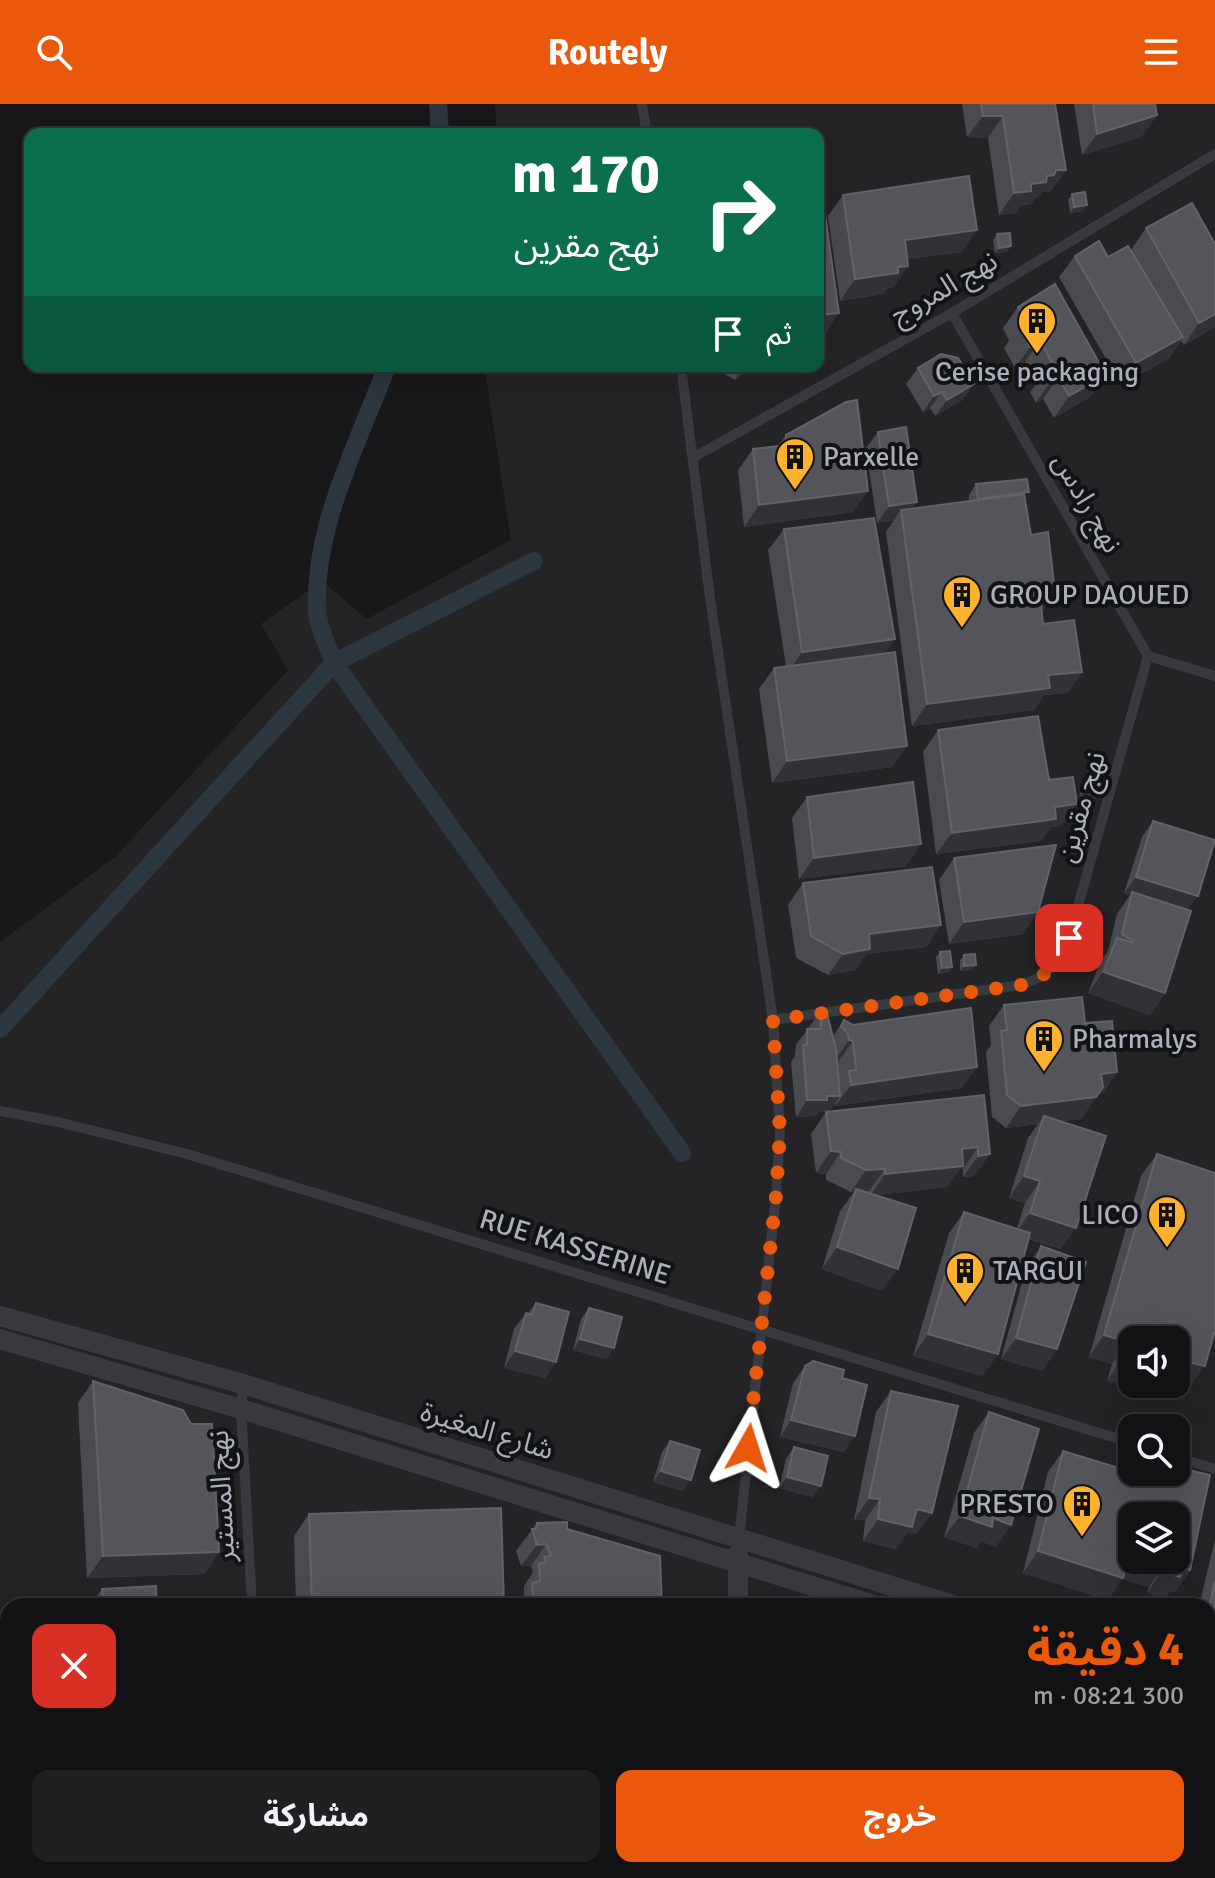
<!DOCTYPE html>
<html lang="ar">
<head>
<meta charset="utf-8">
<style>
	body { margin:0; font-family:Signika,"Noto Sans Arabic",sans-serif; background:#1f2022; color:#f1f3f6; direction:rtl; height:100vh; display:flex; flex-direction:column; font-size:30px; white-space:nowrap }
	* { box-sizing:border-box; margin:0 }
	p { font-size:26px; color:#9c9ea0 }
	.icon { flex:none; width:44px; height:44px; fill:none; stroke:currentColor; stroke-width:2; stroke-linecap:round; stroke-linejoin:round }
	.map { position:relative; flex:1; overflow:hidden; direction:ltr }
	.drawer { position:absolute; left:0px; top:1494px; width:1216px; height:280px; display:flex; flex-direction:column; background:#121214; border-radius:24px 24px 0 0; box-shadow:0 8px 32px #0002,0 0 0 2px #313234; direction:rtl }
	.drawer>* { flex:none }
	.guide { position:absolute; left:24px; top:24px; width:800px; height:244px; border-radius:16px; box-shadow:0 8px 32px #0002,0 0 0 2px #313234; direction:rtl; background:#0b6e4f; color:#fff; overflow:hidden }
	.fabs { position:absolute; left:1118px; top:1222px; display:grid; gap:16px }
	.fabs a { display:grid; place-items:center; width:72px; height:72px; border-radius:16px; background:#121214; box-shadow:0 8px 32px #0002,0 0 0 2px #313234; font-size:40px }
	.pin { position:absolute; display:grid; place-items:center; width:68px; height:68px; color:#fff; margin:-34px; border-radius:16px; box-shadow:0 4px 12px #0006 }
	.me { position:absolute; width:88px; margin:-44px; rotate:6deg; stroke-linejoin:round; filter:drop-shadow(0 0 6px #0008) }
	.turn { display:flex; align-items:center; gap:28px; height:168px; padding:0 32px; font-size:36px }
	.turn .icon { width:104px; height:104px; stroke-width:2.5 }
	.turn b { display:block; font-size:56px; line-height:68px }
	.then { display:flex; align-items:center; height:76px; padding:0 32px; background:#0003; gap:16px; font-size:30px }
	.round { display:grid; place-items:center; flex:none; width:84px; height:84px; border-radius:16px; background:#1f2022 }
	.summary { display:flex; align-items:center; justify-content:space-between; height:136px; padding:0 32px }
	h1 { font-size:48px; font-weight:700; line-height:60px; color:#ea580c }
	.primary-button { display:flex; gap:16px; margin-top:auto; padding:16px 32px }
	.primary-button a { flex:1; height:92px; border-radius:16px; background:#ea580c; color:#fff; font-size:32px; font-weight:700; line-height:92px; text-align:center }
	.primary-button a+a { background:#1f2022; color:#f1f3f6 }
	header { display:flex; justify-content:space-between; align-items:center; height:104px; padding:0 32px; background:#ea580c; color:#fff; font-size:36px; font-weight:700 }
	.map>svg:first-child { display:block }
	.built { fill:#242427; fill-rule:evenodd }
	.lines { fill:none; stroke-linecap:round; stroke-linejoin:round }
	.canal { stroke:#2d373f; stroke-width:18 }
	.service { stroke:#383a3f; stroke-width:10 }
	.minor { stroke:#383a3f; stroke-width:20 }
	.wall { fill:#494b4f; fill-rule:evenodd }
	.shaded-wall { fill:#313235 }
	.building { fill:#54555b; stroke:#61636a; stroke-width:2 }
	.route { stroke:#ea580c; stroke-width:14; stroke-dasharray:0 25.2 }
	.labels { text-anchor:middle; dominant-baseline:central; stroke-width:8; stroke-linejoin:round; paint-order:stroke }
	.street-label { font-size:28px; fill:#a9afbb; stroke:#131315 }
	.poi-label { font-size:28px; fill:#a9afbb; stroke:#131315; text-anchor:start }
</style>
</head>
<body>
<header><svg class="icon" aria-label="menu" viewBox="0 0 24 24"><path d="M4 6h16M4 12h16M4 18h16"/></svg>Routely<svg class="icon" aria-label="search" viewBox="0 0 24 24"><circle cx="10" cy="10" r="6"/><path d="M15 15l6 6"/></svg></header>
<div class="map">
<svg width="1215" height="1774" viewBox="0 0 1215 1774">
	<rect width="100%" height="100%" fill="#18181a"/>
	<path class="built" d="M495 0H1215V1774H0V838L115 753 288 566 261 520 322 477 367 515 511 436 486 274 487 262H818V30H497ZM1132 1236H1176V1280H1132ZM1132 1324H1176V1368H1132ZM1132 1412H1176V1456H1132ZM8 1502H1208V1766H8Z"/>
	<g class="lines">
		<g class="canal">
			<path d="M438 0 440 30"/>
			<path d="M387 262C358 340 314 420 317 506 318 523 328 543 334 559L682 1049"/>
			<path d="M0 925 334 559 534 457"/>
		</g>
		<g class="service">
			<path d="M642 0 647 30"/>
			<path d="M952 209 1148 552 1215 572"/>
			<path d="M681 262 710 494 773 916 780 1028 776 1092 739 1434"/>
			<path d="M694 353 952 209 1215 50"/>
			<path d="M773 916 1021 881C1050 871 1056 862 1069 834L1148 552"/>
			<path d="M0 1007 58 1018 187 1050 1132 1339"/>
			<path d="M243 1280 241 1305 252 1502"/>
			<path d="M1176 1353 1215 1365"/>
			<path d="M266 1766V1774"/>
		</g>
		<g class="minor">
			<path d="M0 1212 243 1280 956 1502"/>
			<path d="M0 1235 241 1305 877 1502"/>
			<path d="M738 1450V1502"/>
			<path d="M1208 1582 1215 1584"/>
			<path d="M1208 1601 1215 1604"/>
			<path d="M748 1766V1774"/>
		</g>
	</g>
	<g class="wall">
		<path d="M962 0H1055L1066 66 1050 88H1042L1039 92 1036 93 1031 100 1021 101 1016 109 999 111 988 34 967 33Z"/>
		<path d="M1074 0H1155L1157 11 1141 33 1082 51Z"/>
		<path d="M1072 90 1083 107 1070 109 1068 96Z"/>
		<path d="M843 91 962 148 908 155V162L893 183 888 184 883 190 840 197 828 112Z"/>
		<path d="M1146 124 1215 223 1184 241 1181 237 1168 255 1121 281 1059 173 1075 152 1108 153 1131 146Z"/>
		<path d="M997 130 1007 148 995 149 993 136Z"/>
		<path d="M1018 203 1106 271 1090 293 1054 314 1043 295 1036 299 1030 288 1036 280 1025 258 1015 264 1004 244 1009 237 1003 224Z"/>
		<path d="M718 262H754L735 276 719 267Z"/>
		<path d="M918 264 974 280 962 296 935 312 930 304 923 308 906 280Z"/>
		<path d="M878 328 913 405 969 397V391L976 380 1025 394 1031 431 1055 488 1042 507 1043 520 1082 568 1067 589 1044 591 1034 606 912 622 886 428 894 416 877 419 866 344Z"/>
		<path d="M786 331 853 408 744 423 738 366 753 345 778 342Z"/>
		<path d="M784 425 885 549 907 642 892 663 772 679 759 585 774 564 786 562 768 446Z"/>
		<path d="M938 626 1049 676 1061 722 1051 723 1041 737 936 750 923 648Z"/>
		<path d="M1094 657 1101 687 1093 698 1079 694 1087 668Z"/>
		<path d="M807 693 906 762 799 775 792 714Z"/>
		<path d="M1153 717 1188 806 1165 889 1150 911 1088 889 1101 856 1108 847 1117 810 1130 791 1124 789 1142 733Z"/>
		<path d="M954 754 1038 808 1023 830 949 840 939 776Z"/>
		<path d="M803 779 941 821 926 843 866 850 855 866 828 871 796 854 788 801Z"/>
		<path d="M940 848 949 868 938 870 936 853Z"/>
		<path d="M964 851 972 866 960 867V856Z"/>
		<path d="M1004 901 1085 919 1117 968 1102 990H1098L1081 1015 1061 1017V1145L1029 1135 998 1250 982 1272 913 1252 949 1129 964 1108 1017 1124 1025 1099 1009 1094 1028 1034 1038 1020 1006 1024 992 1013 986 948 991 941 989 922Z"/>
		<path d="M820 908 833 932 844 916 962 984 835 1002V999L829 1008 984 991 990 1050 974 1072 963 1073V1065H960L947 1083 876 1091 882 1187 822 1165 840 1107 854 1088H851L826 1076V1070L816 1069 811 1030 826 1008H818L815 1012 796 1013 791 958 795 952 796 941ZM837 958H838L839 982Z"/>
		<path d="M1157 1050 1189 1284 1176 1236 1155 1289 1107 1277 1112 1260 1089 1253 1141 1072Z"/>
		<path d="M1041 1142 1057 1245 1042 1267 1001 1255 1026 1164Z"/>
		<path d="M536 1199 556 1258 545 1274 504 1264 514 1225 526 1209H528Z"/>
		<path d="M589 1204 614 1244 606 1255 573 1246 581 1215Z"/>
		<path d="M805 1262 842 1274 844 1348 780 1333 793 1279Z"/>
		<path d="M93 1277 219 1448 204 1470 87 1474 78 1299Z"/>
		<path d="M891 1287 916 1430 908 1428 896 1445 863 1437 865 1416H854L876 1308Z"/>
		<path d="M989 1308 996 1443 981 1437 977 1444 944 1433 974 1329Z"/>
		<path d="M670 1337 683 1387 653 1378 662 1348Z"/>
		<path d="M794 1343 813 1393 779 1384 786 1355Z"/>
		<path d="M1063 1347 1142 1371 1144 1368H1176L1190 1466 1175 1488 1170 1487 1165 1495 1147 1489 1149 1483 1122 1475 1108 1496 1023 1469 1048 1368Z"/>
		<path d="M309 1410 504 1502H296L294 1432Z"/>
		<path d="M537 1419 567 1425 662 1502H517L524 1491V1482L533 1468 531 1462H521L516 1447Z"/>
		<path d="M1215 1436V1531L1208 1529V1502H1199Z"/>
		<path d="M102 1485 157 1502H90Z"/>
		<path d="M1215 1716V1774H1184L1188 1766H1208V1726Z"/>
		<path d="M308 1766H512L513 1774H309Z"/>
		<path d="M531 1766H689V1774H532Z"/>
		<path d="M790 1766H906L907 1774H790Z"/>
		<path d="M1003 1766H1073L1074 1774H998Z"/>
		<path d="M1096 1766H1176L1177 1774H1091Z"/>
	</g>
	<g class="shaded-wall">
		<path d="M1157 11 1141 33 1082 51 1097 30Z"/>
		<path d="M983 12H1003L988 34 967 33Z"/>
		<path d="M1056 66H1066L1050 88H1042L1039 92 1036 93 1031 100 1021 101 1016 109 999 111 1014 89Z"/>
		<path d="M1087 101 1083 107 1070 109 1074 103Z"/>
		<path d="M977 126 962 148 890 158 905 136Z"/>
		<path d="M1011 142 1007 148 995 149 999 144Z"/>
		<path d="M908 162 893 183 888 184 883 190 840 197 855 175 898 163Z"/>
		<path d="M839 209 824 231H818V211Z"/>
		<path d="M1215 210V223L1184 241 1199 219Z"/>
		<path d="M1183 233 1168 255 1121 281 1136 259Z"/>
		<path d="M1040 236 1025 258 1015 264 1030 243Z"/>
		<path d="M744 262H754L735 276Z"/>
		<path d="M1106 271 1090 293 1054 314 1069 292Z"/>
		<path d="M1058 273 1043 295 1036 299 1051 277Z"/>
		<path d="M974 280 962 296 935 312 947 296Z"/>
		<path d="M942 288 930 304 923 308 934 292Z"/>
		<path d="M868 387 853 408 744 423 759 401Z"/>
		<path d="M917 398 906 415 901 406 894 416 877 419 889 402Z"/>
		<path d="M1055 488 1040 510V490Z"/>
		<path d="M895 535 880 557 787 570 802 548Z"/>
		<path d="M1082 568 1067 589 1044 591 1034 606 912 622 927 600 1048 571Z"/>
		<path d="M907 642 892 663 772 679 787 657Z"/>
		<path d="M1087 683 1101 687 1093 698 1079 694Z"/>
		<path d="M1077 700 1061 722 1051 723 1041 737 936 750 952 729 1055 703Z"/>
		<path d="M921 740 906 762 799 775 814 754Z"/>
		<path d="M1136 773 1198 792 1186 808 1132 788 1130 791 1124 789Z"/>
		<path d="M1038 808 1023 830 949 840 964 818Z"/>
		<path d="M941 821 926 843 866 850 855 866 828 871 843 850 869 830Z"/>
		<path d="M976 861 972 866 960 867 964 862Z"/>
		<path d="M952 863 949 868 938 870 942 864Z"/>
		<path d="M1103 868 1165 889 1150 911 1088 889Z"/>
		<path d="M849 936 853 937 838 958H834Z"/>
		<path d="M977 963 962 984 835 1002 851 981Z"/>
		<path d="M1117 968 1102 990 1086 992 1101 970Z"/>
		<path d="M827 992H840L829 1008H818L815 1012 796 1013 807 996Z"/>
		<path d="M1096 993 1081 1015 1041 1019 1044 1012 1038 1020 1006 1024 1021 1002Z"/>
		<path d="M978 1043 963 1065H960L947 1083 870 1092 885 1070 962 1045Z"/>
		<path d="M831 1047 841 1048 826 1070 816 1069Z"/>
		<path d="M990 1050 974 1072 963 1073 978 1052Z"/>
		<path d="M885 1065 869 1087 855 1088 856 1085 854 1088H851L866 1066Z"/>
		<path d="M1024 1072 1040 1077 1025 1099 1009 1094Z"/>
		<path d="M1030 1109 1076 1124 1061 1145 1015 1130Z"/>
		<path d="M837 1143 898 1165 882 1187 822 1165Z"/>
		<path d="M928 1230 998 1250 982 1272 913 1252Z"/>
		<path d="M1104 1231 1128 1238 1112 1260 1089 1253Z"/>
		<path d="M1016 1234 1057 1245 1042 1267 1001 1255Z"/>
		<path d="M580 1235 614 1244 606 1255 573 1246Z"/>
		<path d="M515 1247 556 1258 545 1274 504 1264Z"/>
		<path d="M1122 1255 1132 1258V1280H1162L1155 1289 1107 1277Z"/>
		<path d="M1176 1255 1205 1262 1189 1284 1174 1280H1176Z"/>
		<path d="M791 1316 855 1332 844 1348 780 1333Z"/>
		<path d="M661 1367 691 1376 683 1387 653 1378Z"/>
		<path d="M787 1373 821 1382 813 1393 779 1384Z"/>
		<path d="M869 1394 880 1395 865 1416H854Z"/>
		<path d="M917 1405 932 1409 916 1430 908 1428 896 1445 863 1437 878 1415Z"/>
		<path d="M960 1412 993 1414 1011 1421 996 1443 981 1437 977 1444 944 1433Z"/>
		<path d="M546 1440 531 1462H521L537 1441Z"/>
		<path d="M1038 1447 1130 1451 1132 1452V1456H1146L1164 1461 1149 1483 1122 1475 1108 1496 1023 1469Z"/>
		<path d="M219 1448 204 1470 87 1474 103 1452Z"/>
		<path d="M1183 1464 1190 1466 1175 1488 1170 1487 1165 1495 1147 1489 1162 1467Z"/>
		<path d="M1209 1503 1215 1505V1531L1208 1529Z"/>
		<path d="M325 1770H335L332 1774H322Z"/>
	</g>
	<g class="building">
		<path d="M981 0H1055L1066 66H1056L1054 71 1047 72 1046 78 1031 80V87L1014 89 1003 12H983Z"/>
		<path d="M1093 0H1155L1157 11 1097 30Z"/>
		<path d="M969 72 977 126 905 136 908 162 898 163V169L855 175 843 91Z"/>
		<path d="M821 82 839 209 818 211V83Z"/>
		<path d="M1085 88 1087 101 1074 103 1072 90Z"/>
		<path d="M1192 99 1215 140V210L1199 219 1146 124Z"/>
		<path d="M1010 129 1011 142 999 144 997 130Z"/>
		<path d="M1099 137 1108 153 1128 142 1183 233 1136 259 1075 152Z"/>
		<path d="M1055 180 1106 271 1069 292 1058 273 1051 277 1045 266 1053 261 1040 236 1030 243 1019 222 1026 218 1018 203Z"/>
		<path d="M941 250 958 254 974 280 947 296 942 288 934 292 918 264Z"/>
		<path d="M857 296 868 387 759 401 753 345 787 341 786 331 846 298Z"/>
		<path d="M906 323 917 398 889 402 878 328Z"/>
		<path d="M1027 375 1029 388 978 395 976 380Z"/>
		<path d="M1024 390 1031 431 1048 428 1055 488 1040 490 1043 520 1074 516 1082 568 1048 571 1050 584 927 600 901 406Z"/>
		<path d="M874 414 895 535 802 548 784 425Z"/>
		<path d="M895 548 907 642 787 657 774 564Z"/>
		<path d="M1038 612 1049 676 1073 673 1077 700 1055 703 1056 715 952 729 938 626Z"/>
		<path d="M1094 657 1108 661 1101 687 1087 683Z"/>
		<path d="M913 678 921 740 814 754 807 693Z"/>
		<path d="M1153 717 1215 736 1198 792 1136 773Z"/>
		<path d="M1056 741 1038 808 964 818 954 754Z"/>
		<path d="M932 763 941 821 869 830 870 845 843 850 811 832 803 779Z"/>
		<path d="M1132 788 1191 807 1165 889 1103 868 1117 834 1133 839V837L1122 830Z"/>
		<path d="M950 847 952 863 942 864 940 848Z"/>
		<path d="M975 850 976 861 964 862V851Z"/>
		<path d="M1082 893 1085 919 1112 917 1117 968 1101 970 1103 983 1096 993 1021 1002 1007 991 1001 927 1007 926 1004 901Z"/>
		<path d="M971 904 977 963 851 981 849 967 856 966 853 937 849 936 848 930 841 922 844 916 853 921Z"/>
		<path d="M826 906 836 945 840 992H827V996H807L803 941 807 940V925H821L820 908Z"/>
		<path d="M984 991 990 1050 978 1052V1043L962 1045 963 1062 885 1070V1065L866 1066 841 1054V1048L831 1047 826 1008Z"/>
		<path d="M1044 1012 1106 1032 1076 1124 1030 1109 1040 1077 1024 1072Z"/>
		<path d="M1157 1050 1215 1069V1226L1205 1262 1176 1255V1236H1132V1258L1122 1255 1128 1238 1104 1231Z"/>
		<path d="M856 1085 916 1104 898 1165 837 1143Z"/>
		<path d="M964 1108 1030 1129 998 1250 928 1230Z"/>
		<path d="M1041 1142 1086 1158 1057 1245 1016 1234Z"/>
		<path d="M536 1199 569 1208 556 1258 515 1247 526 1209 532 1211Z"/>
		<path d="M589 1204 622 1213 614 1244 580 1235Z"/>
		<path d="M813 1257 844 1266 842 1274 867 1281 855 1332 791 1316 805 1262Z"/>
		<path d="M93 1277 183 1306 191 1320H212L219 1448 103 1452Z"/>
		<path d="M891 1287 958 1302 932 1409 917 1405 912 1423 878 1415 880 1395 869 1394Z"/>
		<path d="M989 1308 1039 1325 1011 1421 993 1414 992 1423 960 1412Z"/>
		<path d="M670 1337 700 1346 691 1376 661 1367Z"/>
		<path d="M794 1343 828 1352 821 1382 787 1373Z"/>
		<path d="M1063 1347 1148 1373 1149 1368H1176V1363L1210 1371 1190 1466 1183 1464 1180 1473 1162 1467 1164 1461 1146 1456H1176V1412H1132V1452L1130 1451 1123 1474 1038 1447Z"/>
		<path d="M501 1404 504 1502H312L309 1410Z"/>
		<path d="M567 1418V1425L660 1452 662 1502H534L532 1479 540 1477 539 1460 546 1458 544 1453 551 1452 546 1440 537 1441 532 1425H536L537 1419Z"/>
		<path d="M1215 1477V1505L1209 1503Z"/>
		<path d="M156 1482 157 1502H103L102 1485Z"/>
		<path d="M8 1666V1766H234L235 1774H0V1667Z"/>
		<path d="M1215 1748V1774H1201L1200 1766H1208V1749Z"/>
		<path d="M325 1766H512L513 1774H335V1770H325Z"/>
		<path d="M547 1766H689V1773L548 1774Z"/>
		<path d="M806 1766H906L907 1774H806Z"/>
		<path d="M1011 1766H1073L1074 1774H1011Z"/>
		<path d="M1099 1766H1176L1177 1774H1099Z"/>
	</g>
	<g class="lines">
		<path class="route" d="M748 1344 776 1092 780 1028 773 916 1021 881C1050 871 1056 862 1069 834"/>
	</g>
	<defs>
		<g id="building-pin" transform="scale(2)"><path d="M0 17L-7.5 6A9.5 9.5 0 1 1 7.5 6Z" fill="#fdb12d" stroke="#131315"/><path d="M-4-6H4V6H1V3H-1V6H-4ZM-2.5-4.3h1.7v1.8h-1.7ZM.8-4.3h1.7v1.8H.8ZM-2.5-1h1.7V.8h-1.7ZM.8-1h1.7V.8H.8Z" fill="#111"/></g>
	</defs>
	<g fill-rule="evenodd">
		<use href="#building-pin" x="1037" y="217"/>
		<use href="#building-pin" x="795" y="353"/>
		<use href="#building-pin" x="962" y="491"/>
		<use href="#building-pin" x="1044" y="935"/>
		<use href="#building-pin" x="1167" y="1111"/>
		<use href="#building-pin" x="965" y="1167"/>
		<use href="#building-pin" x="1082" y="1400"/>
	</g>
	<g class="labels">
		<g class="street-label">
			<text transform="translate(944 184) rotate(-30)">نهج المروج</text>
			<text transform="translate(1087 399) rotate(60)">نهج رادس</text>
			<text transform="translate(1081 703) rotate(-74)">نهج مقرين</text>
			<text transform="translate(575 1143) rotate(17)">RUE KASSERINE</text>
			<text transform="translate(487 1327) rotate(17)">شارع المغيرة</text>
			<text transform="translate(222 1392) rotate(-93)">نهج المستير</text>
		</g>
		<g class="poi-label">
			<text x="1037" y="268" text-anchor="middle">Cerise packaging</text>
			<text x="823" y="353">Parxelle</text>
			<text x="990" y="491">GROUP DAOUED</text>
			<text x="1072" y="935">Pharmalys</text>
			<text x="1139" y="1111" text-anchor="end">LICO</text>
			<text x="993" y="1167">TARGUI</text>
			<text x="1054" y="1400" text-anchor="end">PRESTO</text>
		</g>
	</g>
</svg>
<div class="fabs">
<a><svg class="icon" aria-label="sound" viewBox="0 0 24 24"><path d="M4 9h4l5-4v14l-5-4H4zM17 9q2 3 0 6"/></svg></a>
<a><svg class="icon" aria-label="search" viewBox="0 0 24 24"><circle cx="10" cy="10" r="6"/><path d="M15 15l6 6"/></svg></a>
<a><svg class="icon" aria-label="layers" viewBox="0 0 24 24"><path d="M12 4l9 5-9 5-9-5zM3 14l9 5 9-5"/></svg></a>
</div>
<div class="pin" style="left:1069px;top:834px;background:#d93025"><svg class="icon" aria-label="arrive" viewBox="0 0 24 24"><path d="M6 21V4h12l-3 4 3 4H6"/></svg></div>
<svg class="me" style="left:748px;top:1344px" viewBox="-20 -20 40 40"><path d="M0-17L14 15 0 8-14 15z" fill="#ea580c" stroke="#fff" stroke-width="4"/></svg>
<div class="guide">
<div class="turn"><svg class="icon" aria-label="right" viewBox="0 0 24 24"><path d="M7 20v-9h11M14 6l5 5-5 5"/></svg><div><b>170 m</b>نهج مقرين</div></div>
<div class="then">ثم<svg class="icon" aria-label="arrive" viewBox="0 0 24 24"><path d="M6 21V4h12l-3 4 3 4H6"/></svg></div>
</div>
<section class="drawer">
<div class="summary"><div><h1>4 دقيقة</h1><p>300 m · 08:21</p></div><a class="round" style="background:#d93025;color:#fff"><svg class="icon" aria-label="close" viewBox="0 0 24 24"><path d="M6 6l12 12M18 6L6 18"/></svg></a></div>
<div class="primary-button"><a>خروج</a><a>مشاركة</a></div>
</section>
</div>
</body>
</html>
